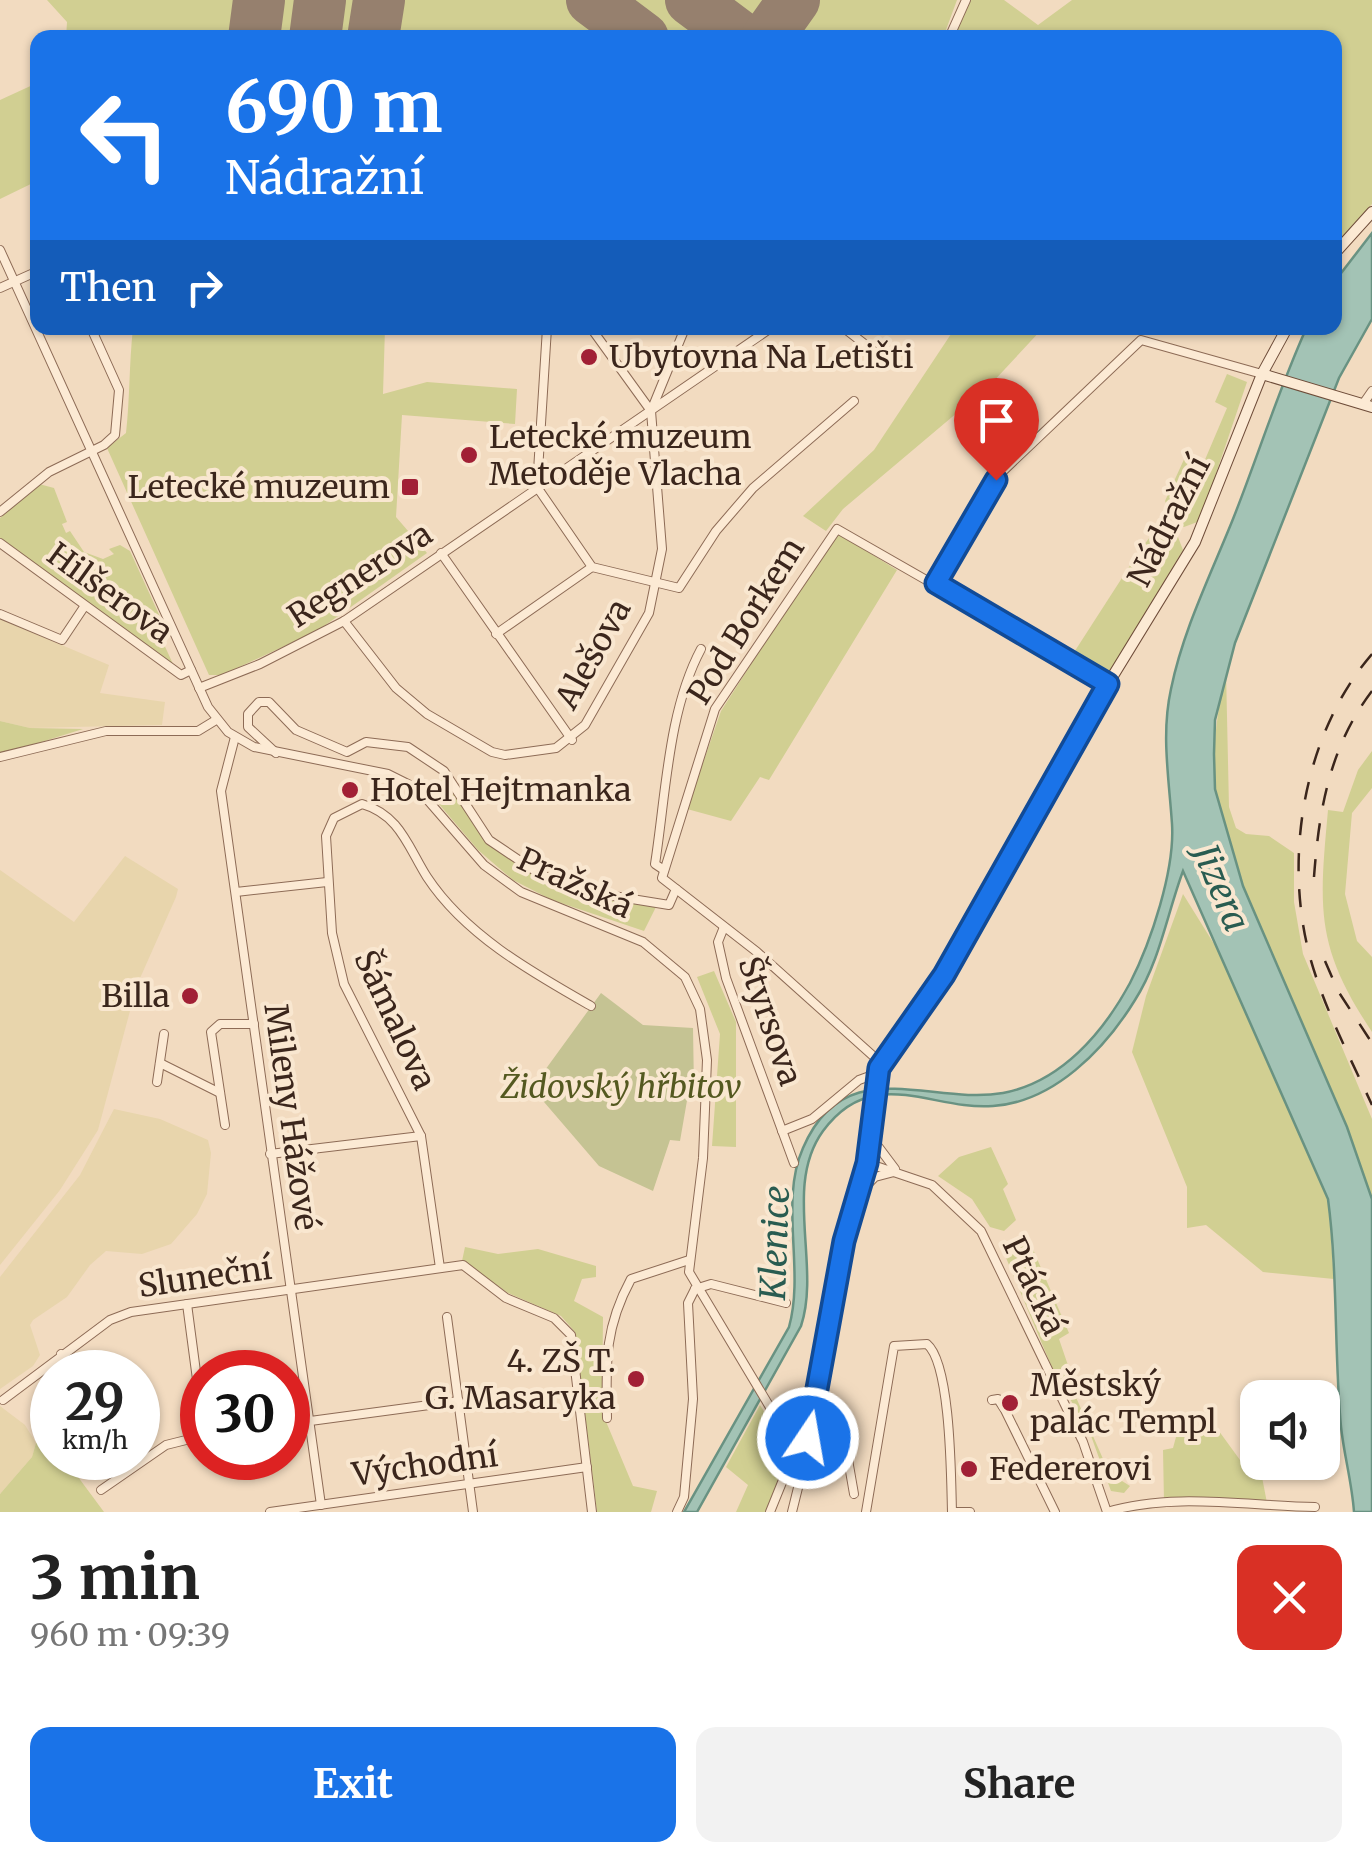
<!DOCTYPE html>
<html lang="en">
<head>
<meta charset="utf-8">
<style>
	body { margin:0; font-family:Merriweather,serif; background:#f2f2f2; color:#222; height:100vh; display:flex; flex-direction:column; font-size:38px; white-space:nowrap }
	* { box-sizing:border-box; margin:0 }
	p { font-size:32px; color:#767676 }
	.icon { flex:none; width:55px; height:55px; fill:none; stroke:currentColor; stroke-width:2; stroke-linecap:round; stroke-linejoin:round }
	.map { position:relative; height:1512px; overflow:hidden }
	.drawer { display:flex; flex-direction:column; background:#fff; flex:1 }
	.drawer>* { flex:none }
	.guide { position:absolute; left:30px; top:30px; width:1312px; height:305px; border-radius:20px; box-shadow:0 2px 8px #0004; background:#1a73e8; color:#fff; overflow:hidden }
	.buttons { position:absolute; left:1240px; top:1380px; display:grid; gap:20px }
	.buttons a { display:grid; place-items:center; width:100px; height:100px; border-radius:20px; background:#fff; box-shadow:0 2px 8px #0004; font-size:50px }
	.speed { position:absolute; left:30px; top:1350px; display:flex; gap:20px; font-size:50px; font-weight:700; text-align:center }
	.speed>* { display:grid; place-content:center; width:130px; height:130px; border-radius:50%; background:#fff; box-shadow:0 2px 8px #0004; line-height:1 }
	.speed small { font-size:25px; font-weight:400 }
	.speed .limit { border:15px solid #d22; background:#fff; color:#111 }
	.pin { position:absolute; display:grid; place-items:center; width:85px; height:85px; color:#fff; margin:-102px -42px; border-radius:50% 50% 50% 0; rotate:-45deg; box-shadow:0 0 10px #0007 }
	.pin .icon { rotate:45deg }
	.me { position:absolute; width:110px; margin:-55px; rotate:12deg; stroke-linejoin:round; filter:drop-shadow(0 0 8px #0008) }
	.turn { display:flex; align-items:center; gap:35px; height:210px; padding:0 30px; font-size:45px }
	.turn .icon { width:130px; height:130px; stroke-width:2.5 }
	.turn b { display:block; font-size:70px; line-height:85px }
	.then { display:flex; align-items:center; height:95px; padding:0 30px; background:#0003; gap:20px; font-size:38px }
	.round { display:grid; place-items:center; flex:none; width:105px; height:105px; border-radius:20px; background:#f2f2f2 }
	.headline { display:flex; align-items:center; justify-content:space-between; height:170px; padding:0 30px }
	h1 { font-size:60px; font-weight:700; line-height:75px }
	.cta { display:flex; gap:20px; margin-top:auto; padding:20px 30px }
	.cta a { flex:1; height:115px; border-radius:20px; background:#1a73e8; color:#fff; font-size:40px; font-weight:700; line-height:115px; text-align:center }
	.cta a+a { background:#f2f2f2; color:#222 }
	.map>svg:first-child { display:block }
	.farmland { fill:#e8d5ac }
	.green { fill:#d1cf92 }
	.cemetery { fill:#c5c393 }
	.water { fill:#a3c3b5; stroke:#699282; stroke-width:2.5 }
	.lines { fill:none; stroke-linecap:round; stroke-linejoin:round }
	.runway { stroke:#96806e; stroke-width:52 }
	.street-casing { stroke:#8d6b56; stroke-width:10 }
	.secondary-casing { stroke:#6e4c39; stroke-width:12 }
	.street { stroke:#fcead4; stroke-width:8 }
	.secondary { stroke:#fcead4; stroke-width:10 }
	.rail { stroke:#3b261c; stroke-width:2.5; stroke-dasharray:18 18; stroke-linecap:butt }
	.route-casing { stroke:#114b97; stroke-width:25 }
	.route { stroke:#1a73e8; stroke-width:18 }
	.poi-dot { fill:#a12035; stroke:#f9e7d0; stroke-width:4 }
	.labels { text-anchor:middle; dominant-baseline:central; stroke-width:8; stroke-linejoin:round; paint-order:stroke }
	.poi-label { font-size:32px; fill:#3b261c; stroke:#f9e7d0; text-anchor:start }
	.street-label { font-size:32px; fill:#3b261c; stroke:#f9e7d0 }
	.park-label { font-size:32px; font-style:italic; fill:#545920; stroke:#f9e7d0 }
	.water-label { font-size:35px; font-style:italic; fill:#295c51; stroke:#f9e7d0 }
</style>
</head>
<body>
<div class="map">
<svg width="1372" height="1512" viewBox="0 0 1372 1512">
	<rect width="100%" height="100%" fill="#f2dbc0"/>
	<g class="farmland">
		<path d="M0 619 109 665 100 693 165 702 162 725 30 728 0 721Z"/>
		<path d="M125 856 178 889 176 897 137 985 98 1130 60 1190 0 1265V870L74 922Z"/>
		<path d="M114 1109 160 1119 208 1140 211 1153 207 1194 197 1214 171 1244 142 1254 106 1251 90 1265 67 1297 33 1320 30 1325 40 1355 33 1366 0 1389V1277L80 1175Z"/>
		<path d="M0 1406 25 1425 36 1443 32 1457 0 1494Z"/>
	</g>
	<g class="green">
		<path d="M47 0H957L943 38H66L67 22Z"/>
		<path d="M968 0H1004L1038 25 1072 0H1372V204L1335 244V38H952Z"/>
		<path d="M37 83V181L0 199V100Z"/>
		<path d="M133 328H385L383 394 427 382 517 389 515 424 402 415 396 517 427 553 317 631 222 675H209L107 448 126 433C130 398 129 364 133 328Z"/>
		<path d="M955 328H1043L990 385 843 509 826 531 803 516 874 450Z"/>
		<path d="M1227 374 1247 382 1200 521 1184 527 1175 522 1165 501 1186 455 1204 462 1227 408 1215 402Z"/>
		<path d="M39 484 54 488 67 522 62 524 66 533 70 531 84 552 103 559 114 554 109 549 120 545 130 551 162 621V640L173 664 0 538V518Z"/>
		<path d="M836 532 897 570 769 780 760 777 731 821 687 809 721 711Z"/>
		<path d="M1164 533 1178 537 1183 550 1110 671 1102 675 1071 657 1140 550 1150 537Z"/>
		<path d="M1226 671 1229 807 1236 828 1246 834 1269 836 1294 853V902L1303 954 1372 1119V1199C1337 1087 1275 985 1239 873 1230 845 1217 814 1215 784 1212 745 1218 709 1226 671Z"/>
		<path d="M0 721 30 728 83 729 0 755Z"/>
		<path d="M1372 751V788L1352 813 1345 894 1357 941 1372 957V1032C1315 946 1319 909 1328 810L1343 812 1358 770Z"/>
		<path d="M442 778 487 842 539 878 595 896 656 907 644 931 552 900 513 880 478 850 433 797Z"/>
		<path d="M1183 894 1224 960 1312 1156 1328 1199 1334 1279 1263 1272 1206 1225 1187 1228V1187L1132 1052 1146 996Z"/>
		<path d="M714 971 736 1022V1147L712 1146 720 1034 697 977Z"/>
		<path d="M991 1147 1008 1184 1003 1189 1016 1220 1004 1231 990 1227 972 1199 938 1176 959 1157Z"/>
		<path d="M1029 1240 1069 1333 1059 1339 1072 1377 1068 1379 1114 1484 1122 1481 1130 1486 1124 1493 1111 1491 1090 1433 1053 1370 1004 1253 1009 1242Z"/>
		<path d="M465 1247 498 1254 538 1249 596 1266V1277L582 1279 574 1301 603 1317 602 1412 633 1486 657 1491 651 1512H597L575 1332 561 1316 508 1293 462 1261Z"/>
		<path d="M760 1405C792 1457 789 1456 767 1512H736L748 1485 726 1467Z"/>
		<path d="M1216 1427 1240 1460 1257 1451 1267 1503 1164 1502 1163 1450 1173 1448 1176 1437Z"/>
		<path d="M36 1443H52V1458H64L104 1512H0V1494L32 1457Z"/>
	</g>
	<path class="cemetery" d="M601 993 643 1025 693 1028 694 1089H689L680 1141 670 1140 653 1191 599 1166 532 1088Z"/>
	<path class="water" d="M1372 233V319L1339 378 1235 643 1215 720 1214 754 1215 789 1243 886 1347 1127 1372 1199V1512H1354C1352 1483 1344 1455 1341 1427 1334 1351 1338 1275 1328 1199L1183 871C1167 914 1160 961 1135 1000 1105 1049 1054 1102 993 1106 932 1111 873 1063 823 1131 783 1186 821 1266 801 1326L697 1512H684L789 1327C805 1270 779 1202 803 1148 845 1050 930 1106 1003 1093 1061 1082 1103 1033 1130 983 1151 942 1175 870 1172 824 1169 778 1161 734 1171 689 1183 630 1211 574 1233 519 1258 456 1278 391 1306 329L1335 328V281Z"/>
	<g class="lines">
		<g class="runway">
			<path d="M592 0 643 38"/>
			<path d="M691 0 742 38"/>
			<path d="M254 38 259 0"/>
			<path d="M315 38 320 0"/>
			<path d="M373 38 379 0"/>
			<path d="M767 38 794 0"/>
		</g>
		<g class="street-casing">
			<g id="street">
				<path d="M949 38 966 0"/>
				<path d="M0 250 208 707 228 732 254 747 388 774 418 789 484 865 521 892 643 942 685 977 700 1009 707 1060 703 1158 689 1272 792 1444 799 1470"/>
				<path d="M0 288 38 271"/>
				<path d="M547 328 537 487 592 567 679 588 716 531 753 488 854 401"/>
				<path d="M844 328 880 356"/>
				<path d="M1363 404 1372 391"/>
				<path d="M651 411 685 328"/>
				<path d="M0 512 49 472 104 445 115 435 119 390 91 328"/>
				<path d="M0 543 181 675 191 670"/>
				<path d="M441 553 572 740"/>
				<path d="M936 583 1002 472 1141 340 1262 374"/>
				<path d="M0 614 62 640 84 607"/>
				<path d="M344 621 396 688 427 714 492 752 505 755 556 748 585 725 649 613 662 549 651 411 591 328"/>
				<path d="M496 634 592 567"/>
				<path d="M199 688 260 664 344 621 771 328"/>
				<path d="M235 737 221 791 321 1505"/>
				<path d="M276 753 248 727V714L259 702H269L296 730 347 752 366 742 408 747 444 771 489 840 541 875 601 894 669 905 676 889"/>
				<path d="M0 757 106 731H198L216 720"/>
				<path d="M664 870 655 864C666 794 668 711 701 649"/>
				<path d="M236 892 327 882"/>
				<path d="M724 927 718 942 726 978 794 1163"/>
				<path d="M160 1063 220 1093"/>
				<path d="M881 1063 757 952 662 878 715 709 837 529 1108 684"/>
				<path d="M157 1082 164 1034"/>
				<path d="M225 1125 211 1032 220 1024H254"/>
				<path d="M782 1131 812 1119 859 1080 878 1073"/>
				<path d="M874 1141 895 1169"/>
				<path d="M270 1154 421 1136"/>
				<path d="M867 1163 932 1185 981 1231 1083 1442 1107 1512"/>
				<path d="M863 1189 875 1177 894 1172"/>
				<path d="M440 1268 421 1136 344 984 332 933 326 836 334 818 362 804C400 815 408 847 427 877 465 935 533 973 591 1006"/>
				<path d="M695 1289 711 1284 786 1303"/>
				<path d="M187 1304 202 1417"/>
				<path d="M447 1317 473 1512"/>
				<path d="M61 1354 74 1372"/>
				<path d="M3 1400 110 1320 131 1312 463 1265 506 1298 554 1318 571 1335 592 1512"/>
				<path d="M992 1400 998 1399 1005 1410 1055 1512"/>
				<path d="M776 1413 793 1426"/>
				<path d="M607 1418C606 1363 604 1329 631 1279L689 1260"/>
				<path d="M288 1424 459 1401"/>
				<path d="M843 1431 854 1494"/>
				<path d="M101 1490 166 1445 202 1436"/>
				<path d="M270 1512 587 1467"/>
				<path d="M677 1512 684 1497 693 1399 688 1303 695 1289"/>
				<path d="M770 1512 785 1475 799 1470"/>
				<path d="M792 1512 816 1415 844 1241 867 1163 876 1085"/>
				<path d="M866 1512 894 1346 927 1344C951 1364 951 1479 952 1512"/>
				<path d="M952 1512H970"/>
				<path d="M1107 1512C1172 1492 1248 1506 1315 1507"/>
			</g>
		</g>
		<g class="secondary-casing">
			<g id="secondary">
				<path d="M1335 253 1372 212"/>
				<path d="M1262 374 1372 407"/>
				<path d="M876 1085 881 1063 944 975 1054 772 1195 542 1262 374 1287 328"/>
			</g>
		</g>
		<use href="#street" class="street"/>
		<use href="#secondary" class="secondary"/>
		<g class="rail">
			<path d="M1372 654C1304 733 1283 857 1310 957 1324 1008 1350 1057 1372 1105"/>
			<path d="M1314 877C1319 809 1330 746 1372 691"/>
			<path d="M1325 961 1338 991 1372 1043"/>
		</g>
	</g>
	<g class="lines">
		<g class="route-casing">
			<path id="route" d="M808 1438 844 1241 867 1163 879 1068 944 975 1108 684 936 583 996 480"/>
		</g>
		<use href="#route" class="route"/>
	</g>
	<g class="poi-dot">
		<circle cx="589" cy="357" r="10"/>
		<circle cx="469" cy="455" r="10"/>
		<rect x="400" y="477" width="20" height="20" rx="5"/>
		<circle cx="350" cy="790" r="10"/>
		<circle cx="190" cy="996" r="10"/>
		<circle cx="636" cy="1379" r="10"/>
		<circle cx="1010" cy="1403" r="10"/>
		<circle cx="969" cy="1469" r="10"/>
	</g>
	<g class="labels">
		<g class="poi-label">
			<text x="609" y="357">Ubytovna Na Letišti</text>
			<text x="489" y="437">Letecké muzeum<tspan x="489" dy="37">Metoděje Vlacha</tspan></text>
			<text x="390" y="487" text-anchor="end">Letecké muzeum</text>
			<text x="370" y="790">Hotel Hejtmanka</text>
			<text x="170" y="996" text-anchor="end">Billa</text>
			<text x="616" y="1361" text-anchor="end">4. ZŠ T.<tspan x="616" dy="37">G. Masaryka</tspan></text>
			<text x="1030" y="1385">Městský<tspan x="1030" dy="37">palác Templ</tspan></text>
			<text x="989" y="1469">Federerovi</text>
		</g>
		<g class="street-label">
			<text transform="translate(1169 521) rotate(-63)">Nádražní</text>
			<text transform="translate(360 575) rotate(-33)">Regnerova</text>
			<text transform="translate(110 593) rotate(36)">Hilšerova</text>
			<text transform="translate(746 621) rotate(-58)">Pod Borkem</text>
			<text transform="translate(593 654) rotate(-61)">Alešova</text>
			<text transform="translate(575 883) rotate(25)">Pražská</text>
			<text transform="translate(395 1020) rotate(65)">Šámalova</text>
			<text transform="translate(770 1021) rotate(71)">Štyrsova</text>
			<text transform="translate(291 1117) rotate(82)">Mileny Hážové</text>
			<text transform="translate(205 1277) rotate(-8)">Sluneční</text>
			<text transform="translate(1034 1286) rotate(65)">Ptácká</text>
			<text transform="translate(425 1465) rotate(-8)">Východní</text>
		</g>
		<g class="park-label">
			<text x="621" y="1087">Židovský hřbitov</text>
		</g>
		<g class="water-label">
			<text transform="translate(1221 888) rotate(67)">Jizera</text>
			<text transform="translate(775 1243) rotate(-88)">Klenice</text>
		</g>
	</g>
</svg>
<div class="buttons">
<a><svg class="icon" aria-label="sound" viewBox="0 0 24 24"><path d="M4 9h4l5-4v14l-5-4H4zM17 9q2 3 0 6"/></svg></a>
</div>
<div class="speed"><div>29<small>km/h</small></div><div class="limit">30</div></div>
<div class="pin" style="left:996px;top:480px;background:#d93025"><svg class="icon" aria-label="arrive" viewBox="0 0 24 24"><path d="M6 21V4h12l-3 4 3 4H6"/></svg></div>
<svg class="me" style="left:808px;top:1438px" viewBox="-20 -20 40 40"><circle r="17" fill="#1a73e8" stroke="#fff" stroke-width="3"/><path d="M0-11L8 9 0 5-8 9z" fill="#fff"/></svg>
<div class="guide">
<div class="turn"><svg class="icon" aria-label="left" viewBox="0 0 24 24"><path d="M17 20v-9H6M10 6l-5 5 5 5"/></svg><div><b>690 m</b>Nádražní</div></div>
<div class="then">Then<svg class="icon" aria-label="right" viewBox="0 0 24 24"><path d="M7 20v-9h11M14 6l5 5-5 5"/></svg></div>
</div>
</div>
<section class="drawer">
<div class="headline"><div><h1>3 min</h1><p>960 m · 09:39</p></div><a class="round" style="background:#d93025;color:#fff"><svg class="icon" aria-label="close" viewBox="0 0 24 24"><path d="M6 6l12 12M18 6L6 18"/></svg></a></div>
<div class="cta"><a>Exit</a><a>Share</a></div>
</section>
</body>
</html>
